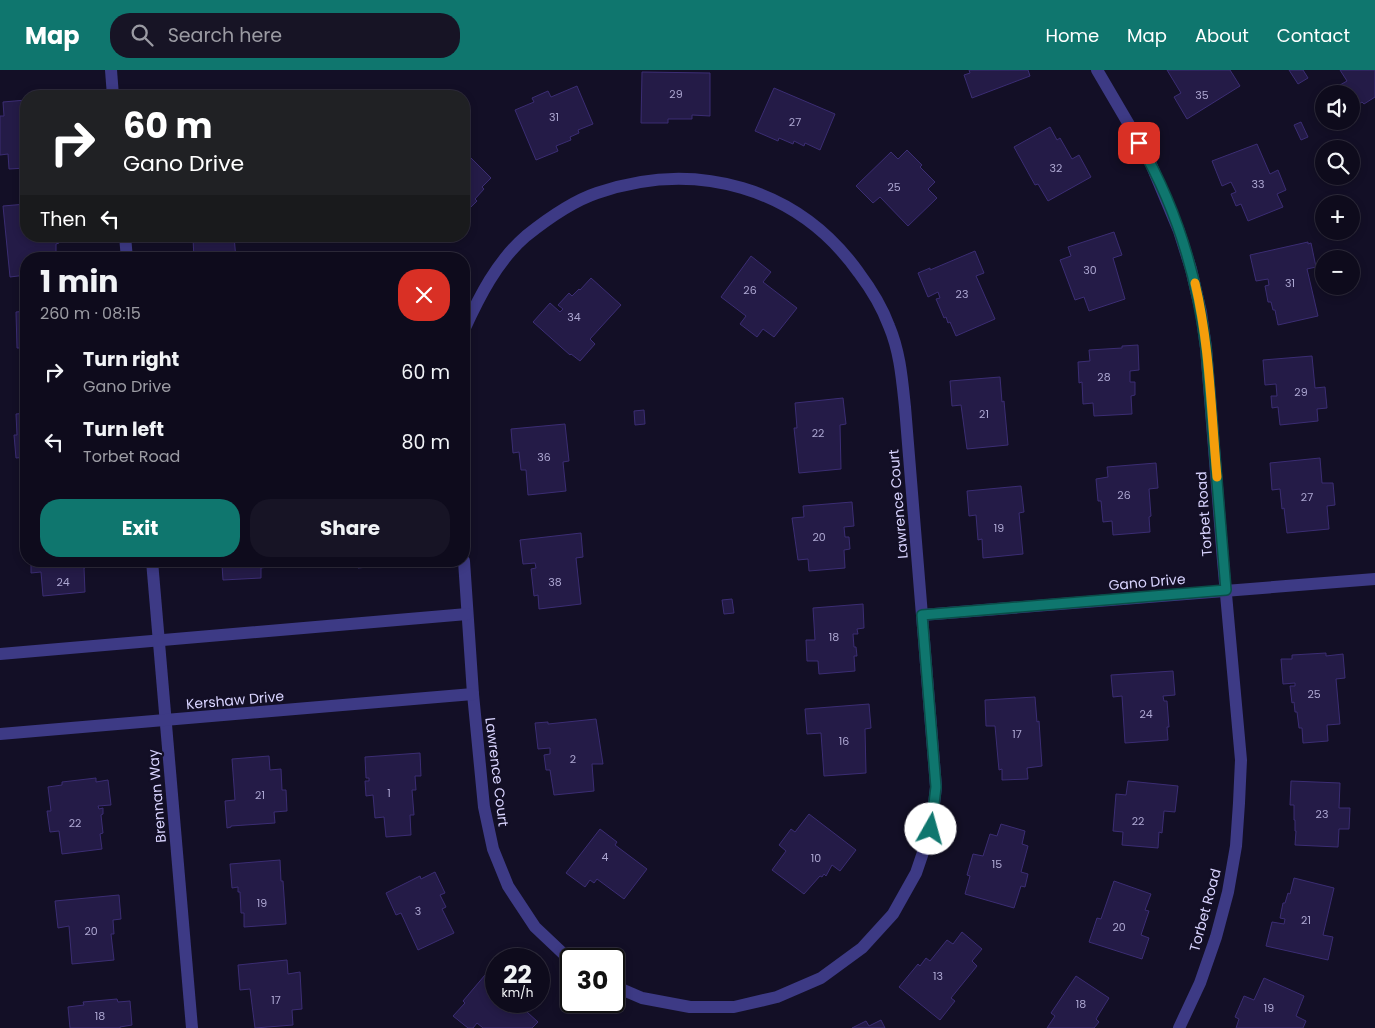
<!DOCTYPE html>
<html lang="en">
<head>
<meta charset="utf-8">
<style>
	body { margin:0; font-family:Poppins,sans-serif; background:#171425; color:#f1f3f6; height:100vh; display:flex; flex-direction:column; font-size:19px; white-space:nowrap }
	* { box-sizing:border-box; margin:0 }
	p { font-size:16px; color:#9b9ba3 }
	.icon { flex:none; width:28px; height:28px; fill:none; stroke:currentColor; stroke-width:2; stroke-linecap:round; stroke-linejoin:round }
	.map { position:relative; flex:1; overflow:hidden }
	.side { position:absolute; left:20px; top:182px; width:450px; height:315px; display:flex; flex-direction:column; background:#0e0b1c; border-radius:20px; box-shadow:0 2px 8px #0003,0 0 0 1px #2e2b3b }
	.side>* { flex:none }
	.guide { position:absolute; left:20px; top:20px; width:450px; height:152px; border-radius:20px; box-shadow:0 2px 8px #0003,0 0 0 1px #2e2b3b; background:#202124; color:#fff; overflow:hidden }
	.fabs { position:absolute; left:1315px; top:15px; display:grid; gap:10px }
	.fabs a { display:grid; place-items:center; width:45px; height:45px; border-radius:50%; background:#0e0b1c; box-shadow:0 2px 8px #0003,0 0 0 1px #2e2b3b; font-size:25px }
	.speed { position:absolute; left:485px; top:878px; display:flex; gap:10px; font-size:25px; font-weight:700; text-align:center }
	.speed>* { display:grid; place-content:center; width:65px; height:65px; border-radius:50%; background:#0e0b1c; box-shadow:0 2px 8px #0003,0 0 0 1px #2e2b3b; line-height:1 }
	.speed small { font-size:12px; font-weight:400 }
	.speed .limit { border:2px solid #111; border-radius:8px; background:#fff; color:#111 }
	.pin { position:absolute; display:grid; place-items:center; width:42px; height:42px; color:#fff; margin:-21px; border-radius:10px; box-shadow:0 2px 8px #0006 }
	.me { position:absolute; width:55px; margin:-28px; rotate:7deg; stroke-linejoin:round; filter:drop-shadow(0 0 4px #0008) }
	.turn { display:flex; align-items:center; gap:18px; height:105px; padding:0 20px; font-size:22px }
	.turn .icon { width:65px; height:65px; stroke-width:2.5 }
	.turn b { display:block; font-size:35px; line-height:42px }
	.then { display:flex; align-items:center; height:48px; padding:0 20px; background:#0003; gap:10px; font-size:19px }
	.round { display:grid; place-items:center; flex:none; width:52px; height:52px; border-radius:20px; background:#171425 }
	.head { display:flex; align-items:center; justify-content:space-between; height:85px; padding:0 20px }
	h1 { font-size:30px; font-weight:700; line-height:38px }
	.cta { display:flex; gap:10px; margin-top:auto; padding:10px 20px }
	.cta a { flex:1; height:58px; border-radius:20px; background:#0f766e; color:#fff; font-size:20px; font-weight:700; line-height:58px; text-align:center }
	.cta a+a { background:#171425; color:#f1f3f6 }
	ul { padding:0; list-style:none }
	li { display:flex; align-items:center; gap:15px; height:70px; padding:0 20px }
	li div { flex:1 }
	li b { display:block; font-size:19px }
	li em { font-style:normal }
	header { display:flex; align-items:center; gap:30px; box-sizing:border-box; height:70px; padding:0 25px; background:#0f766e; color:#fff }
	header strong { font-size:24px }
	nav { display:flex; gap:28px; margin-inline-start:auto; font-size:18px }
	.search { width:350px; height:45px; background:#171425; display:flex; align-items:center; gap:12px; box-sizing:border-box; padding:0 18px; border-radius:20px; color:#9b9ba3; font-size:19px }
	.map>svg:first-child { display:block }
	.building { fill:#241b47; stroke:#3b2d73 }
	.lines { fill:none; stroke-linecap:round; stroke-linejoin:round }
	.minor { stroke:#3d3a85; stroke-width:12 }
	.route-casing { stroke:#0a4d48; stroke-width:12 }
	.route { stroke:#0f766e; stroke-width:9 }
	.slow { stroke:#f59e0b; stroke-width:9 }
	.labels { text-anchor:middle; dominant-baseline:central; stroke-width:4.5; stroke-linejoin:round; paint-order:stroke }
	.number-label { font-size:11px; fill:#aca6d1 }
	.street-label { font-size:14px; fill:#d9d4ff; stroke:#130f26 }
</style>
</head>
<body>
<header>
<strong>Map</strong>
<div class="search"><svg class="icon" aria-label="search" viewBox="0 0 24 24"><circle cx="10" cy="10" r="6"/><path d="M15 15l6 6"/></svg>Search here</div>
<nav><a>Home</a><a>Map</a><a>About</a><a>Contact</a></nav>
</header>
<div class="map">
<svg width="1375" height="958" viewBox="0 0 1375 958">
	<rect width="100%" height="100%" fill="#130f26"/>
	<g class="building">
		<path d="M969 0H1028L1030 6 972 28 964 5 970 3Z"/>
		<path d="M1167 0H1230L1240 16 1187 49 1174 27 1181 23Z"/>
		<path d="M1289 0H1303L1308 8 1298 14Z"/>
		<path d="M1340 0H1375V27L1364 34 1362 32 1351 39V24H1336L1333 19 1347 11Z"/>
		<path d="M642 2 710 3V46L692 45V49H668V53H641Z"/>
		<path d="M577 16 593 54 578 60 579 63 570 67 571 70 556 76 558 81 536 90 515 40 534 32 532 28 548 21 551 27Z"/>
		<path d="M774 18 835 44 820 80 805 73 804 76 794 71 793 74 779 68 778 71 755 61Z"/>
		<path d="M220 21V26H181V25Z"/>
		<path d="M26 30V98L9 99 8 84 0 85V46H4L3 32Z"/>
		<path d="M1301 52 1308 67 1301 70 1294 55Z"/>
		<path d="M1050 57 1057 70 1060 68 1072 89 1079 85 1091 107 1048 131 1038 114 1035 115 1014 77Z"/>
		<path d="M1257 74 1270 104 1278 100 1286 120 1277 124 1283 137 1248 151 1241 134 1236 136 1231 124 1236 122 1231 112 1222 116 1212 91Z"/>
		<path d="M907 80 922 95 920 97 935 112 928 119 937 128 908 156 880 127 873 133 856 116 891 82 898 89Z"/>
		<path d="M464 81 491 108 482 117 484 119 475 129 477 131 467 141 464 137Z"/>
		<path d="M26 134V166H58L59 173 56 174V183H59V189H26V205L10 207 3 136Z"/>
		<path d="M1114 162 1122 185 1113 188 1125 229 1089 241 1084 227 1075 230 1060 190 1071 186 1068 177Z"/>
		<path d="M190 166H234L236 189H194L193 168 190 169Z"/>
		<path d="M1308 172V174L1311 173 1316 197 1307 199 1318 246 1278 255 1275 240H1273L1271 232H1268L1265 216 1269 215 1268 209 1256 211 1250 185Z"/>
		<path d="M975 181 984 203 976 206 995 249 956 266 950 252 948 253 946 247 944 248 936 229 940 228 938 222 928 227 918 203 930 198V200Z"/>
		<path d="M751 186 771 202 763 212 797 238 774 267 763 259 757 267 740 254 746 246 721 227Z"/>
		<path d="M591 208 621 235 590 269 595 274 580 291 571 284 570 285 533 252 550 233 560 242 563 239 558 235 569 223 572 226 579 219 580 220Z"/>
		<path d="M26 241V304L24 278H17L16 242Z"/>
		<path d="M1138 275 1139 300 1130 301V312H1135V325L1131 326 1132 344 1094 346 1093 333 1083 334 1082 312 1079 313 1078 292 1090 291 1089 280 1122 278V276Z"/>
		<path d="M1312 286 1315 318 1325 317 1327 338 1317 339 1318 351 1280 355 1278 337 1272 338 1271 326H1277L1276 314 1265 315 1263 290Z"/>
		<path d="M1000 307 1002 332 1004 331 1008 375 967 379 961 335 952 336 950 311Z"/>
		<path d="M843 328 846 354 840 355 841 399 799 403 794 358H797L795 333Z"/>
		<path d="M644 340 645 354 635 355 634 341Z"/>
		<path d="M26 343V387L16 388 14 365H17L16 344Z"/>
		<path d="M565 354 569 391 563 392 566 421 528 425 526 400H521L519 382 513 383 511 359Z"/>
		<path d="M1320 388 1322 413H1333L1335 435 1327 436 1329 459 1287 463 1284 438 1282 439 1280 419 1272 420 1270 393Z"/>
		<path d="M1156 393 1158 418 1149 419 1151 446 1149 447 1150 462 1113 465 1112 451 1103 452 1101 431H1098L1096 409 1108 407 1107 397Z"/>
		<path d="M1021 416 1024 442 1019 443 1023 484 983 488 982 469 978 470 976 445 969 446 967 421Z"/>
		<path d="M852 432 854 456 844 457 845 467H849L850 479 844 480 845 498 809 501 808 489 798 490 792 448 804 447 803 436Z"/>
		<path d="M581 463 583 487 576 488 581 534 539 539 538 525 534 526 531 499 536 498 535 493 523 494 520 470Z"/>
		<path d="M31 491H85V498H84L85 522 43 526 41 502 31 503Z"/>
		<path d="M219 491H274V496L261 498V508L223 510 222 495H220Z"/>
		<path d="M357 491H397V494L358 498Z"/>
		<path d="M732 529 734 543 724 544 722 530Z"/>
		<path d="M863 534 864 558 857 559 858 564H853L854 577H856L857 586H854L855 601 819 604 818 591H807L806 570H815L813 538Z"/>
		<path d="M1326 583V586L1343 584 1345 608 1336 609 1340 654 1327 655 1328 671 1303 673 1302 658H1299L1297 642H1295L1294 632 1292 633 1290 616H1295V613L1283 614 1281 589H1292V585Z"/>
		<path d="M1173 601 1175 625 1163 626 1164 631H1167L1169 657H1167L1168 670 1125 673 1122 626 1113 627 1111 605Z"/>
		<path d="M1035 627 1037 652 1039 651 1042 696 1027 698 1028 709 1002 710V699L999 700 995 656H986L985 630Z"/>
		<path d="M869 634 871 658 865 659 866 703 824 706 821 663 807 664 805 639Z"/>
		<path d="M596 649 603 694H592L594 721 554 725 550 700H546L544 685 550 684V678L538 679 535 653 548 652V654Z"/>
		<path d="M420 683 421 706H415L416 720H412L414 745H410L411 765 386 767 384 747 375 748 373 725 366 726 365 711H369V708H366L365 687Z"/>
		<path d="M269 686 270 700 281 699 282 720H286L287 741 274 742 275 753 231 756V757L227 758 225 731 235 730 232 689Z"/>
		<path d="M96 708V712L108 710 111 735 98 736 99 739 103 738V744L101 745 103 763 100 764 102 779 62 784 59 761 50 762 47 741H51L48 717 62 715V712Z"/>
		<path d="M1128 711 1178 716 1175 742 1164 741 1162 763 1159 762 1158 778 1122 775 1123 762 1113 761 1116 724 1126 725Z"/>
		<path d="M1291 711 1340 713 1339 738H1350L1349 759H1339L1338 777 1295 775 1296 761H1295V750H1294V735H1290Z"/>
		<path d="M809 744 856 780 840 801 832 795 826 806 824 804 822 807 820 806 804 824 772 800 786 781 779 775 791 759 795 762Z"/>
		<path d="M1001 754 1025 761 1022 774 1028 776 1021 802 1028 804 1025 817 1021 816 1014 838 965 824 970 806 967 805 973 784 983 786 990 764 997 766Z"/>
		<path d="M600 759 617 772 615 775 647 799 624 829 597 809 594 813 590 810 585 817 566 803Z"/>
		<path d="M280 790 281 811H283L286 854 244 857V843H241L240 822H238V817L232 818 230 794Z"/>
		<path d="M435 802 445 823 440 825 446 837 442 839 454 863 418 880 401 843 396 845 386 823 420 806 421 809Z"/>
		<path d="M1294 808 1334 818 1323 865 1333 867 1328 890 1266 876 1272 852 1284 854 1285 849 1280 848 1283 833H1285L1288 823 1290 824Z"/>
		<path d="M1114 811 1151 824 1145 840 1149 841 1141 865 1149 868 1142 889 1089 872 1097 848 1101 849Z"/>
		<path d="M119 825 121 849 113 850 114 864H111L114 890 72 894 69 856 58 858 55 831Z"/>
		<path d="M962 862 982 879 972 891 977 896 951 928 955 931 940 950 899 917 918 894 920 896 926 888 930 891 947 870 953 874Z"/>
		<path d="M287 890 288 904 300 902 302 939 292 940 293 955 255 958 250 919 240 920 238 895Z"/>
		<path d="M494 898 496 900V931H518L529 940 527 942 538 952 532 958H483L477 953 473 958H468L453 946 465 933 463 931 485 905 487 907Z"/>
		<path d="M1076 906 1109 928 1096 949 1099 952 1094 958H1047L1055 946 1051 943Z"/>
		<path d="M1264 908 1304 926 1296 946 1306 951 1303 958H1236L1239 949 1235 947 1244 926 1254 930Z"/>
		<path d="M117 929 118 932 130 931 132 955 120 957V958H70L68 937 84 935 83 932Z"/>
		<path d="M881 950 885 958H852L866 951 869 956Z"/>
	</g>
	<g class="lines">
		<g class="minor">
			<path d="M111 0 113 26"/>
			<path d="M1097 0 1148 87 1179 161 1191 199 1201 242 1206 278 1223 491 1241 690 1239 733 1236 776 1228 822 1216 867 1200 913 1179 958"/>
			<path d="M125 166 127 189"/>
			<path d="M464 260C479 227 497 191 526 166 546 150 573 131 597 123 696 89 798 117 859 203 871 219 882 237 889 256 900 282 902 309 905 337L936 717 931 759 916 803 893 844 862 878 821 908 777 927 734 937H690L642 928 614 916"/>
			<path d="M152 491 192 958"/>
			<path d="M464 491 473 624 484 737 493 779 508 816 535 857 571 891"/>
			<path d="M922 545 1375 509"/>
			<path d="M0 584 467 544"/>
			<path d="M0 664 473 624"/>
		</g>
	</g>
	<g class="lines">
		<g class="route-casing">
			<path id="route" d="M931 759 936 717 922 545 1226 520 1206 278C1197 206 1176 136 1139 73"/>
		</g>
		<use href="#route" class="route"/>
		<path class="slow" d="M1195 213C1210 276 1211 342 1217 407"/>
	</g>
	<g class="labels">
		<g class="number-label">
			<text x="676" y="24">29</text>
			<text x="1202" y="25">35</text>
			<text x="554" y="47">31</text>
			<text x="795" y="52">27</text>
			<text x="1056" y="98">32</text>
			<text x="1258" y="114">33</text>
			<text x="894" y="117">25</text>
			<text x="1090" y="200">30</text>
			<text x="1290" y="213">31</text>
			<text x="750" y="220">26</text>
			<text x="962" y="224">23</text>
			<text x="574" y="247">34</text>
			<text x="1104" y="307">28</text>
			<text x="1301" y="322">29</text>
			<text x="984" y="344">21</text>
			<text x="818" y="363">22</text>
			<text x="544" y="387">36</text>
			<text x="1124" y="425">26</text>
			<text x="1307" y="427">27</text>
			<text x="999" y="458">19</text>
			<text x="819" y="467">20</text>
			<text x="63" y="512">24</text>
			<text x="555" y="512">38</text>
			<text x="834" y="567">18</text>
			<text x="1314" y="624">25</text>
			<text x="1146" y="644">24</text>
			<text x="1017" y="664">17</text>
			<text x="844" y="671">16</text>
			<text x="573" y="689">2</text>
			<text x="389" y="723">1</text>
			<text x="260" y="725">21</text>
			<text x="1322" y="744">23</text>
			<text x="1138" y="751">22</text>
			<text x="75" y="753">22</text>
			<text x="605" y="787">4</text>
			<text x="816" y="788">10</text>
			<text x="997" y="794">15</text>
			<text x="262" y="833">19</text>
			<text x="418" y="841">3</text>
			<text x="1306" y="850">21</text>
			<text x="1119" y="857">20</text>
			<text x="91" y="861">20</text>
			<text x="938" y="906">13</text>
			<text x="276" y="930">17</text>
			<text x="1081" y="934">18</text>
			<text x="1269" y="938">19</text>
			<text x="100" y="946">18</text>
		</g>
		<g class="street-label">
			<text transform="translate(898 434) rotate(-95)">Lawrence Court</text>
			<text transform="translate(1204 444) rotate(-94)">Torbet Road</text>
			<text transform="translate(1147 512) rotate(-5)">Gano Drive</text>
			<text transform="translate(235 630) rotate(-5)">Kershaw Drive</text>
			<text transform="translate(497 702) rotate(83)">Lawrence Court</text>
			<text transform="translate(157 726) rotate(-95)">Brennan Way</text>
			<text transform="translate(1205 840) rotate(-75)">Torbet Road</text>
		</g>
	</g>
</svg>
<div class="fabs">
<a><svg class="icon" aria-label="sound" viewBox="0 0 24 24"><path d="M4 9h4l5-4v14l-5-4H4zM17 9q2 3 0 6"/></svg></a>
<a><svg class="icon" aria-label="search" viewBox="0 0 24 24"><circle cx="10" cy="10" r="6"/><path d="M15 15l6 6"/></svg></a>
<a>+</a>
<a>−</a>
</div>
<div class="speed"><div>22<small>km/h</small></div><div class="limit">30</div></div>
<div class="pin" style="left:1139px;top:73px;background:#d93025"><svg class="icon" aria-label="arrive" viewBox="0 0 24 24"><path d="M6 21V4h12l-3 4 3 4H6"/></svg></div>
<svg class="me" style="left:931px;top:759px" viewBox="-20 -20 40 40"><circle r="19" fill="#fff"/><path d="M0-13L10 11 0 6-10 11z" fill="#0f766e"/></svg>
<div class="guide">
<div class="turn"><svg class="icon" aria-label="right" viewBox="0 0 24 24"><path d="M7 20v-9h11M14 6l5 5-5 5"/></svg><div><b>60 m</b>Gano Drive</div></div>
<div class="then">Then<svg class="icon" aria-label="left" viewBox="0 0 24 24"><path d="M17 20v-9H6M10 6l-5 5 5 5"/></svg></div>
</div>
<section class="side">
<div class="head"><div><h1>1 min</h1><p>260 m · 08:15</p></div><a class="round" style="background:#d93025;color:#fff"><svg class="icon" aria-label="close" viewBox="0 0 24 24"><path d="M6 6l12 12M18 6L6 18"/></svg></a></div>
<ul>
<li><svg class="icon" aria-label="right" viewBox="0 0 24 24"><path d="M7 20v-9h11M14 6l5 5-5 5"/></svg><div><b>Turn right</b><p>Gano Drive</p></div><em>60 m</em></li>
<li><svg class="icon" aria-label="left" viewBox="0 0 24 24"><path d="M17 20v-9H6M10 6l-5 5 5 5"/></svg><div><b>Turn left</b><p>Torbet Road</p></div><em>80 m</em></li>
</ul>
<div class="cta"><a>Exit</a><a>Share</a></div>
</section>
</div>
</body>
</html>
